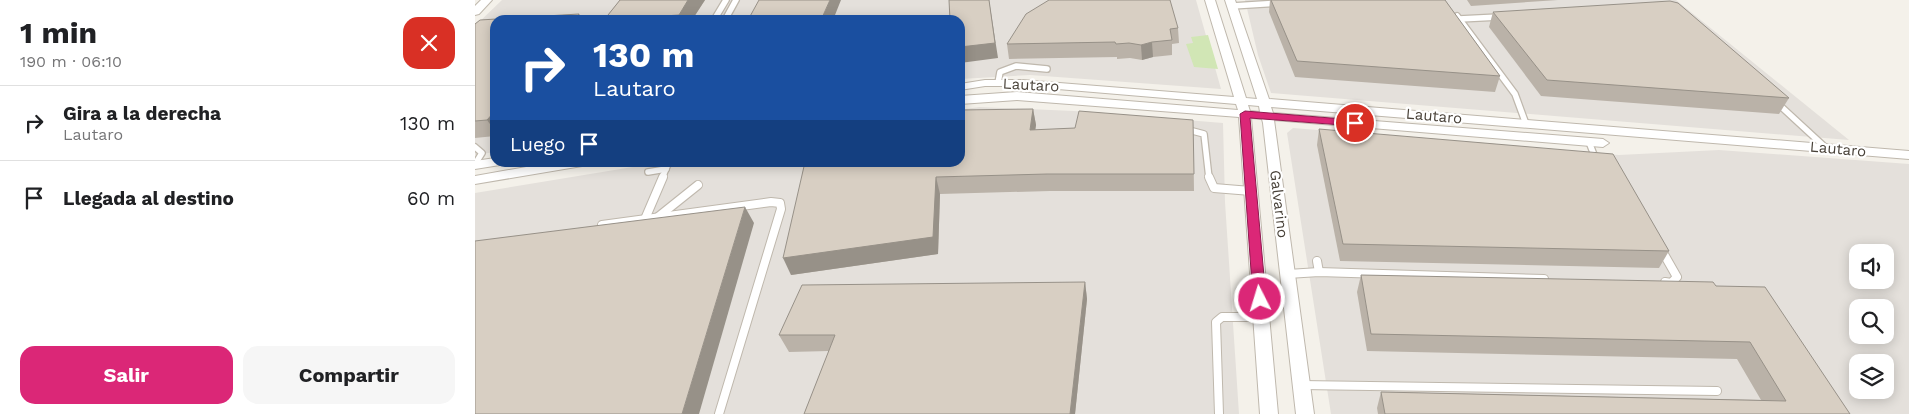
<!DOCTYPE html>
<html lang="es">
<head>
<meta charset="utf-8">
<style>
	body { margin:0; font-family:"Work Sans",sans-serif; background:#f6f6f6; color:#202124; height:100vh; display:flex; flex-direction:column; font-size:19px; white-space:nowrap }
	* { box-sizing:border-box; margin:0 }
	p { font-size:16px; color:#757577 }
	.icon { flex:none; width:28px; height:28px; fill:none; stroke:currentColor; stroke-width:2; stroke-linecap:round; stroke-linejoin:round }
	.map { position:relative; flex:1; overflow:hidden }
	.drawer { display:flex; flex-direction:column; background:#fff; width:475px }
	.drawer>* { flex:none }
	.banner { position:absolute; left:15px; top:15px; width:475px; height:152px; border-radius:15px; box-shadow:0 2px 12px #0003; background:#1a4fa0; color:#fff; overflow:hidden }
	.controls { position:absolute; left:1374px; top:244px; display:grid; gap:10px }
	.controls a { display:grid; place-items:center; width:45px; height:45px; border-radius:10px; background:#fff; box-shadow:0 2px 12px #0003; font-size:25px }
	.pin { position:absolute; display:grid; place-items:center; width:42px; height:42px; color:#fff; margin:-21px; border:2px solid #fff; border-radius:50%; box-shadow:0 1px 5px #0007 }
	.me { position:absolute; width:55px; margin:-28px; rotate:355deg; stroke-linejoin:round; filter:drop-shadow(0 0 4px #0008) }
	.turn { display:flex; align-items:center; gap:18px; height:105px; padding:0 20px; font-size:22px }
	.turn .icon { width:65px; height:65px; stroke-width:2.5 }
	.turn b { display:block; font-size:35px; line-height:42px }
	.then { display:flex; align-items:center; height:48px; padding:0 20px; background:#0003; gap:10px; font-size:19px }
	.round { display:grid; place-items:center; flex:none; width:52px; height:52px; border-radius:15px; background:#f6f6f6 }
	.overview { display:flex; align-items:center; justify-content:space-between; height:85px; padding:0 20px }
	h1 { font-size:30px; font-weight:700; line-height:38px }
	.button { display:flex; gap:10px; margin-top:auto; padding:10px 20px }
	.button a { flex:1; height:58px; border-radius:15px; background:#db2777; color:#fff; font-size:20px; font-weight:700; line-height:58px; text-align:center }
	.button a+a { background:#f6f6f6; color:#202124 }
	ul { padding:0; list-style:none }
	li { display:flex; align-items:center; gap:15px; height:75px; padding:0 20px; border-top:1px solid #e0e0e0 }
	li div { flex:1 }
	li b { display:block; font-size:19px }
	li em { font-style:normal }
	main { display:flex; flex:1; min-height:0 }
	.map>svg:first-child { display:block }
	.industrial { fill:#e4e0db; fill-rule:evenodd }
	.green { fill:#d1e6b5 }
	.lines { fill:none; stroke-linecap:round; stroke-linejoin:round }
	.service-far1-casing { stroke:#bfb8ad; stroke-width:8 }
	.service-casing { stroke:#bfb8ad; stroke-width:10 }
	.minor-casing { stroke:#bfb8ad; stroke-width:2 }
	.service-far1 { stroke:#fff; stroke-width:5.5 }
	.service { stroke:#fff; stroke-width:8 }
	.minor { fill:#fff; fill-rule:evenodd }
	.wall { fill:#bab2a8 }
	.shaded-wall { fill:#979188 }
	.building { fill:#d8cfc3; stroke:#979188 }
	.route { fill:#db2777; stroke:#8e194d }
	.labels { text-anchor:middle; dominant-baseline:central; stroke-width:4.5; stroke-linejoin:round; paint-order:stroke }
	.street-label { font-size:15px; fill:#484138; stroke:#fff }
</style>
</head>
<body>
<main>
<section class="drawer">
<div class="overview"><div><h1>1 min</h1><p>190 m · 06:10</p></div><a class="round" style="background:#d93025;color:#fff"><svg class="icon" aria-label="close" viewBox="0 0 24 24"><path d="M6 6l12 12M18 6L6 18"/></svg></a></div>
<ul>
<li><svg class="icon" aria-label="right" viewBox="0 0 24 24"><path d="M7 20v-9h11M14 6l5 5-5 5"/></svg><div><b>Gira a la derecha</b><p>Lautaro</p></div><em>130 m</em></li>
<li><svg class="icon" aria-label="arrive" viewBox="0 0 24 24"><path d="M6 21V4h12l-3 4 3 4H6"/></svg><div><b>Llegada al destino</b></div><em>60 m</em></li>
</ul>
<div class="button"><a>Salir</a><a>Compartir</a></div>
</section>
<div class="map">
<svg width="1434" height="414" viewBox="0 0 1434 414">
	<rect width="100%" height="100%" fill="#f4f1ea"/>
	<g class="industrial">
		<path d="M27 0H721L746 89 555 75 485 79V20H20V152L0 155V26Z"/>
		<path d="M770 0H1201L1374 140 796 93 783 55Z"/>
		<path d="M504 107 599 111 748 123 750 202 764 414H0V193L182 163 485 162V110Z"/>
		<path d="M818 128 1144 155 1244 150 1434 164V414H856L812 133ZM1382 252H1410V280H1382ZM1382 308H1410V335H1382ZM1382 362H1410V390H1382Z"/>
	</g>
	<path class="green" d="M733 35 743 69 719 67 711 44 718 43 716 37Z"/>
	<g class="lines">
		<g class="service-far1-casing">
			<g id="service-far1">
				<path d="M757 6 804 3"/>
				<path d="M982 16 1040 94 1051 124"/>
				<path d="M984 19 1024 17"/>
				<path d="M239 20 251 0"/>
				<path d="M250 20 261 0"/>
				<path d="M523 83 525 72 541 66 572 69"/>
				<path d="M1301 102 1351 148"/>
				<path d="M710 129 729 134 734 178"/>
				<path d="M1114 142 1121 160"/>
				<path d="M0 147 7 153 0 164"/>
				<path d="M173 172 191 169"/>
				<path d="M187 178 194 162"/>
			</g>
		</g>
		<g class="service-casing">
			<g id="service">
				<path d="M734 177 739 188 776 191"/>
				<path d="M183 217 223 185"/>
				<path d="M170 219 188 177"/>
				<path d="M127 225 296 202 305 203 306 209 244 414"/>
				<path d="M1186 249 1202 277 1196 283 1190 282"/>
				<path d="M842 261 844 272"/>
				<path d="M813 274 844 272 1069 279"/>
				<path d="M826 385 1242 391"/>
				<path d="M744 414 741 322 747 317H786"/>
			</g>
		</g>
		<g class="minor-casing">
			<g id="minor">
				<path d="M6 0H17L4 14 0 15V6Z"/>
				<path d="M730 0H740L771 98 782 99 750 0H760L794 99 1434 151V159L796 107 798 113 1128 139 1134 143 1128 147 799 120 839 414H821L788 123 787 119 776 118 803 414H785L764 117 542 100 485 104V96L542 92 763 110 761 104 547 86H510L485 90V84L510 80H547L759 97ZM773 105 784 106 785 112 775 111Z"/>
				<path d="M20 158V162H26L25 165 0 169V161Z"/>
				<path d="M79 162H113L107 166 0 184V176Z"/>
			</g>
		</g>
		<use href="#service-far1" class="service-far1"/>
		<use href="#service" class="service"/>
		<use href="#minor" class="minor"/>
	</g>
	<g class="wall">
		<path d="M145 0H230L217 20H129Z"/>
		<path d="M795 0H970L1025 76 1020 92 820 77 794 12Z"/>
		<path d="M992 0H1083L996 6Z"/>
		<path d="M1018 12 1314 98 1304 114 1066 96 1014 27Z"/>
		<path d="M104 14 108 20H20V136L0 138V24L5 20Z"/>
		<path d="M703 28 704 43 697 44V55L678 57 667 60 655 58 642 59V57L534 59 532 44Z"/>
		<path d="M558 109 561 125 560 130 600 128 718 120 719 191H575L465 194 463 254 316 275Z"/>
		<path d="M844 129 1194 251 1184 268 865 261 842 145Z"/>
		<path d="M886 275 1241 286 1375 414H903L902 408 906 392 1286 400 1262 359 892 351 882 292Z"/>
		<path d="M610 282 612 299 600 414H329L354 351 314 352 304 335Z"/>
	</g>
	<g class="shaded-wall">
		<path d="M213 0H230L217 20H206L204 15Z"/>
		<path d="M355 0H366L358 20H346Z"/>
		<path d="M514 0 523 58 485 63V47Z"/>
		<path d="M104 14 108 20H98Z"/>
		<path d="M677 42 678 57 667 60 666 45Z"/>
		<path d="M558 109 561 125 558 146 555 130Z"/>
		<path d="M20 111V131L12 120Z"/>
		<path d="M461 177 465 194 463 254 316 275 308 258Z"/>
		<path d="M270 207 279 223 224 414H207Z"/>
		<path d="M610 282 612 299 600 414H595Z"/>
	</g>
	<g class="building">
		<path d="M145 0H213L204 15 129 20Z"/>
		<path d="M284 0H355L346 20H273Z"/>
		<path d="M474 0H514L520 43 485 47V20H475Z"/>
		<path d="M574 0H695L703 28 695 29 697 40 677 42 666 45 654 43 641 44 640 42 532 44 551 14Z"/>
		<path d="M796 0H970L1025 76 822 61Z"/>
		<path d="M1195 1 1203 3 1314 98 1072 80 1018 12Z"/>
		<path d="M104 14 98 20H20V111L12 120 0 121V24L5 20Z"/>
		<path d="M558 109 555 130 600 128 604 111 718 120 719 174H572L461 177 458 237 308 258 330 162H485V110Z"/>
		<path d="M844 129 1138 154 1194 251 868 244Z"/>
		<path d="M270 207 207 414H0V241Z"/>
		<path d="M886 275 1238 282 1241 286 1290 287 1375 414H910L906 392 1311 401 1275 342 896 334Z"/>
		<path d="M610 282 595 414H329L360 335H304L327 285Z"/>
	</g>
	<path class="route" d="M770 111 880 120 885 123 880 126 775 118 791 299 789 303H780L778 299 765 114Z"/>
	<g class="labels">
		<g class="street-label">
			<text transform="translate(556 85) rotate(3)">Lautaro</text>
			<text transform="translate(959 116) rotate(5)">Lautaro</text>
			<text transform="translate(1363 149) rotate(5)">Lautaro</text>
			<text transform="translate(804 204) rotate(83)">Galvarino</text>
		</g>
	</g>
</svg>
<div class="controls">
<a><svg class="icon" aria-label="sound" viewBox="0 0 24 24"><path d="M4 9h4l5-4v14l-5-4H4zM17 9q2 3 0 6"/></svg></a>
<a><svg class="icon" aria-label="search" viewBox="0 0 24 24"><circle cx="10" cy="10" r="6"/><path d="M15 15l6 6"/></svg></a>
<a><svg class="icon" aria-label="layers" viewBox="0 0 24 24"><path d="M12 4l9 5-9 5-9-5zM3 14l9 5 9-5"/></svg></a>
</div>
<div class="pin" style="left:880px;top:123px;background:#d93025"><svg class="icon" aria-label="arrive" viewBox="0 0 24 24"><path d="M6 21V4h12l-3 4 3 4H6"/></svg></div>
<svg class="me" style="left:785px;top:299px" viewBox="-20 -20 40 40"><circle r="17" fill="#db2777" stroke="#fff" stroke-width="3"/><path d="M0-11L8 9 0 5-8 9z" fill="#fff"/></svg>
<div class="banner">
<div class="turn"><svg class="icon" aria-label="right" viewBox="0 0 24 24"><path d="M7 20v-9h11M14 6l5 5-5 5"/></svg><div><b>130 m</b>Lautaro</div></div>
<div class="then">Luego<svg class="icon" aria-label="arrive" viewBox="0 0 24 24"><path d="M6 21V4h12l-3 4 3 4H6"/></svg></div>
</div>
</div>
</main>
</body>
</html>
